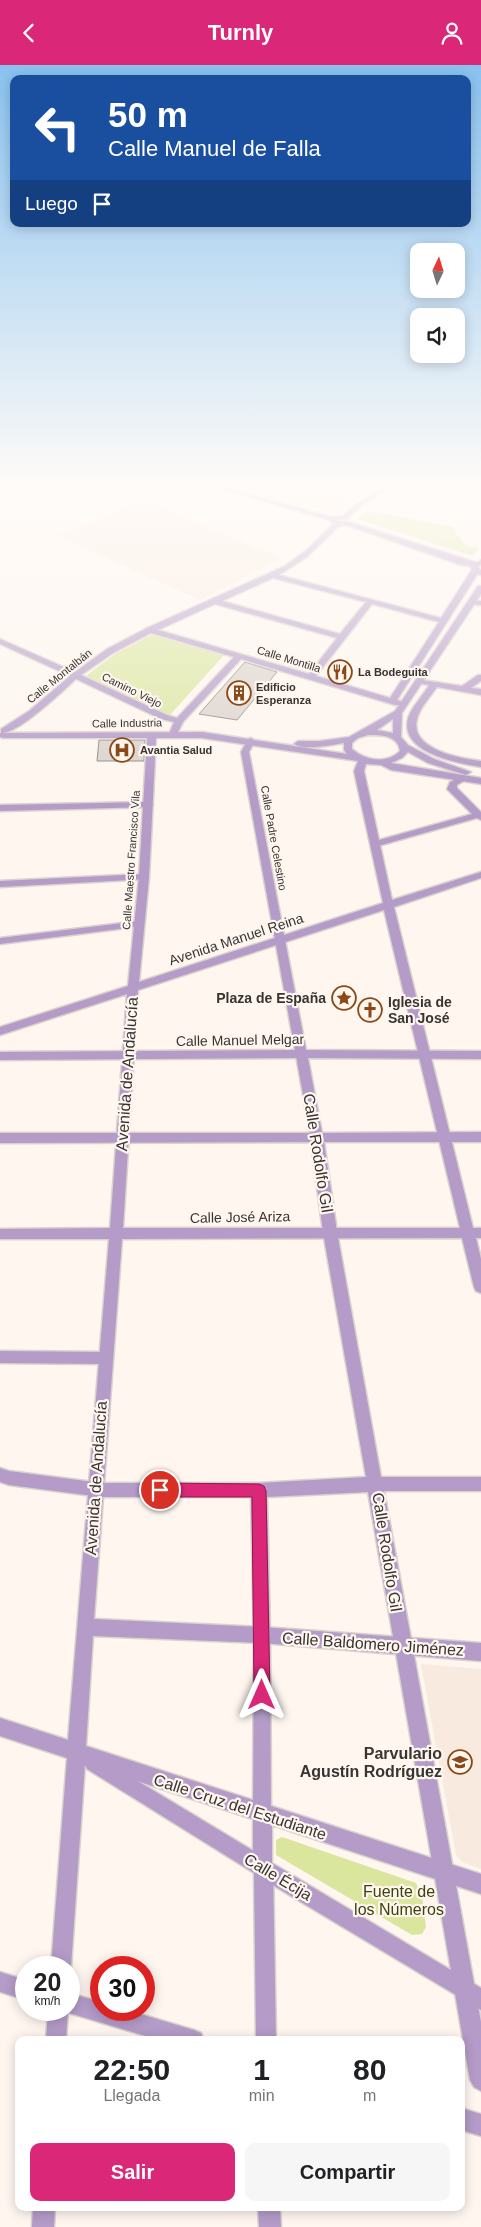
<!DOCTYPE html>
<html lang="es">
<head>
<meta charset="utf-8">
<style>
	body { margin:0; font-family:Arial,sans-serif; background:#f6f6f6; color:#202124; height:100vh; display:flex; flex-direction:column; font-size:19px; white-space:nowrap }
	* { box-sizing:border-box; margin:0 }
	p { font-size:16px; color:#757577 }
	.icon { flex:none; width:28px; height:28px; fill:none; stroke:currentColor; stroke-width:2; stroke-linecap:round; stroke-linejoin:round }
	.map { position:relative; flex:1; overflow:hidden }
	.details { position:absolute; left:15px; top:1971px; width:450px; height:175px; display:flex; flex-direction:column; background:#fff; border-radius:10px; box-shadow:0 2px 12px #0003 }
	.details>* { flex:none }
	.guide { position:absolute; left:10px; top:10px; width:461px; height:152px; border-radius:10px; box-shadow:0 2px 12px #0003; background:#1a4fa0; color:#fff; overflow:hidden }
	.needle { width:32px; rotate:4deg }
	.fabs { position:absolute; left:410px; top:178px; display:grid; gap:10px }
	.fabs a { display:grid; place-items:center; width:55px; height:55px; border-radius:10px; background:#fff; box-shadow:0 2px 12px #0003; font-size:25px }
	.speed { position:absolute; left:15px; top:1891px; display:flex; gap:10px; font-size:25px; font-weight:700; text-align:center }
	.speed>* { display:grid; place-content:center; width:65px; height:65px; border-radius:50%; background:#fff; box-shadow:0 2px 12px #0003; line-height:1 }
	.speed small { font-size:12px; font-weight:400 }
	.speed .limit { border:8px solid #d22; background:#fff; color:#111 }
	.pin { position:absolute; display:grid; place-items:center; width:42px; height:42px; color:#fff; margin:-21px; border:2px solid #fff; border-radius:50%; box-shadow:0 1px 5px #0007 }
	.me { position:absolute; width:55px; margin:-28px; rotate:0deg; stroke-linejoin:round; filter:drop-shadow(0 0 4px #0008) }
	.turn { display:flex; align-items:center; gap:18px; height:105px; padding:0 15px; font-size:22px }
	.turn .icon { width:65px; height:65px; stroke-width:2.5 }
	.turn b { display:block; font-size:35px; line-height:42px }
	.then { display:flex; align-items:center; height:48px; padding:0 15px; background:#0003; gap:10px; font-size:19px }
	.eta { display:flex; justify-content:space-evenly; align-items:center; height:85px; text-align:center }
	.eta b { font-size:30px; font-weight:600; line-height:35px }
	.cta { display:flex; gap:10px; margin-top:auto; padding:10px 15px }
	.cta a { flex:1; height:58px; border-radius:10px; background:#db2777; color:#fff; font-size:20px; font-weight:600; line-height:58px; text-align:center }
	.cta a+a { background:#f6f6f6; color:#202124 }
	header { display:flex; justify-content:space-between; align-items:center; height:65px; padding:0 15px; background:#db2777; color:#fff; font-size:22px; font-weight:600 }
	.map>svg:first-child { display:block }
	.built { fill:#f8eade }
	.industrial { fill:#f9ebd8 }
	.green { fill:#dae69e }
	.building { fill:#dbd3cd; stroke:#8f8882 }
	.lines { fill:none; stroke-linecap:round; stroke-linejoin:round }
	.pedestrian-casing { stroke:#dad3cd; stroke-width:3 }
	.minor-casing { stroke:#dad3cd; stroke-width:3 }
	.tertiary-casing { stroke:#dad3cd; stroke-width:3 }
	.pedestrian { fill:#b49bc8; fill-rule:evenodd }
	.minor { fill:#b49bc8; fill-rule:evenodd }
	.tertiary { fill:#b49bc8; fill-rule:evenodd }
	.route { fill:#db2777; stroke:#8e194d }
	.labels { text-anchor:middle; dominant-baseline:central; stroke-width:4.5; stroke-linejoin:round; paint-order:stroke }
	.far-street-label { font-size:11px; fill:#373432; stroke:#fef6ef }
	.far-poi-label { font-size:11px; font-weight:bold; fill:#373432; stroke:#fef6ef; text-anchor:start }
	.street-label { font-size:14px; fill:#373432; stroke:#fef6ef }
	.poi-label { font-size:14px; font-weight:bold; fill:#373432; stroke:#fef6ef; text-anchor:end }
	.near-street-label { font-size:16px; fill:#373432; stroke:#fef6ef }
	.near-poi-label { font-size:16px; font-weight:bold; fill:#373432; stroke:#fef6ef; text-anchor:end }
	.near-park-label { font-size:16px; fill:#3d430b; stroke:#fef6ef }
</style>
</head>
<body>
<header><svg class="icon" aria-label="back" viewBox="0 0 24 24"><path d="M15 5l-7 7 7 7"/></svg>Turnly<svg class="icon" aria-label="person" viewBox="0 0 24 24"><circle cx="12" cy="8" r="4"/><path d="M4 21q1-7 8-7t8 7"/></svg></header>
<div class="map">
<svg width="481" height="2162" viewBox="0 0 481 2162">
	<rect width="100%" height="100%" fill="#fef6ef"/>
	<g class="built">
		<path d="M144 436 282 493 200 535 57 471Z"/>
		<path d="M421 1599 481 1604V1804L462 1797 456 1790Z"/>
	</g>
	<path class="industrial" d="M242 422H369L343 437 334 448Z"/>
	<g class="green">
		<path d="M367 446 455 462 453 465 466 481 479 483 473 491 358 454Z"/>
		<path d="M153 569 224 590 169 651 88 613 87 610 115 589Z"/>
		<path d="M282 1772 416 1818 422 1830 426 1862 422 1869 412 1870 276 1790V1775Z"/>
	</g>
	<g class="building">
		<path d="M245 597 277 607 237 655 199 649Z"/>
		<path d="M99 675H145L144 696H97Z"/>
	</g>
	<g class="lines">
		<g class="pedestrian-casing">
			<path id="pedestrian" d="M301 985 307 989 301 993 0 995V987Z"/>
		</g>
		<g class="minor-casing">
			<g id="minor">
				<path d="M214 422H223L332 452 343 451 358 438 384 422H391L362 440 347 454 336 455 349 457 478 498V502L461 500 346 460 339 461 307 492 279 510 441 553 473 503H479L480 505 397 635 401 636V640H395L241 594 183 657 176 671 169 669 174 657 161 654 76 614C63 626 17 670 1 668V664L29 646 70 611 0 579V574L75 607 107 584 147 563 285 501 308 484 333 459 329 455ZM273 513 366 537 340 569 222 536ZM215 539 337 573 309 609 158 565ZM372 539 439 557 390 633 316 611ZM151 568 234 592 177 653 167 650 81 610 113 588Z"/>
				<path d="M469 535 481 536V540L469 539Z"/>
				<path d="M478 610H481V616L471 623 481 624V630L437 622C431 631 422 640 418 651 406 684 459 693 481 696V702C457 698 399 688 408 653 412 641 423 631 429 620L416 618V614L462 621Z"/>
				<path d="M251 673 255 676 249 687 306 985 481 986V994L308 993 322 1068 481 1067V1077H324L337 1167 381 1412H481V1426H384L481 1957V2026L474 2022 470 2015 368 1427 267 1432 270 1570 271 1749 269 1756 262 1758 255 1756 253 1749 254 1570 251 1432H101L9 1420 0 1417V1403L9 1406 101 1418H259L366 1412 323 1167 311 1077 0 1078V1068H310L241 687 248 674Z"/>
				<path d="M462 711 467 714 457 720V723L481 747V755L477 753 378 781H372V777L472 749 447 724 450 717Z"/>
				<path d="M148 737 153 740 151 742 0 746V740Z"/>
				<path d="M144 809 149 812 148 814 0 822V816Z"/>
				<path d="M139 856 143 857V861L0 879V873Z"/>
				<path d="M0 1286 105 1287 110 1289 112 1293 110 1297 105 1299 0 1298Z"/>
				<path d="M93 1689 270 1796 273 1803 276 1975H256L254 1808 87 1704 84 1698 87 1692Z"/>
				<path d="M0 1907 26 1915V1935L0 1927Z"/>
				<path d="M69 1928 101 1937V1945H127L194 1965 201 1968 204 1975H159L69 1948 62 1945H69Z"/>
				<path d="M461 2043 481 2049V2071L461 2065Z"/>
				<path d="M258 2142H280L281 2162H259Z"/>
			</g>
		</g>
		<g class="tertiary-casing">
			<g id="tertiary">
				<path d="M481 495V500L478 502 481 505V510L473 507 470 501Z"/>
				<path d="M478 521H481V529L402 648 401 672 408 680 434 694 471 707 466 710 428 698 408 687 402 693 391 698 481 713V719L391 705 381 700 366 699 364 706 392 835 481 807V813L394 842 473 1163H481V1173H476L481 1194V1228L476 1226 474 1222 462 1173 122 1174 94 1554 262 1562 481 1578V1596L262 1578 93 1571 86 1681 481 1809V1829L272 1760V1798L481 1923V1945L256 1810 253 1803V1754L85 1699 71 1902 69 1907V1902H51L67 1693 0 1671V1653L68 1675 109 1174H0V1164L110 1163 127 929 0 970V962L128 921 139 812 147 673H3L0 672V668L202 667 347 689 344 685V678C331 680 304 686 294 679L298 676H320L349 672 395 646ZM393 654V668L377 665ZM368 670C381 670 398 670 400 686 387 699 366 696 352 684V678L358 673ZM156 673H202L358 696 354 706 383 838 139 917 149 812ZM384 845 460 1163H123L138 925Z"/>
				<path d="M48 1945H68L66 1975H46Z"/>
				<path d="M33 2142H55L54 2162H32Z"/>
			</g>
		</g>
		<use href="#pedestrian" class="pedestrian"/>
		<use href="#minor" class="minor"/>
		<use href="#tertiary" class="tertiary"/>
	</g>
	<linearGradient id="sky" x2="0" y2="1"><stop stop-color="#89c2ef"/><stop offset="0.58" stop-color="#fffbf8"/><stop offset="1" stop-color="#fffbf8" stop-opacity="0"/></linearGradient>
	<rect width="481" height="724" fill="url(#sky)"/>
	<path class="route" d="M160 1418 259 1419 264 1421 266 1426 270 1630 268 1635 262 1638 257 1635 254 1630 252 1432H160L155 1430 153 1425 155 1420Z"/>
	<defs>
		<g id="restaurant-ring" transform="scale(1.25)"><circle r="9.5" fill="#fef6ef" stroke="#8b4917" stroke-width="1.5"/><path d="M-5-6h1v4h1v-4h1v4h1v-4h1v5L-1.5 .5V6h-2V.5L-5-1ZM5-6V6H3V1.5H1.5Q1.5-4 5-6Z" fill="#8b4917"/></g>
		<g id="building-ring" transform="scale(1.25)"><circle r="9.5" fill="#fef6ef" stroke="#8b4917" stroke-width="1.5"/><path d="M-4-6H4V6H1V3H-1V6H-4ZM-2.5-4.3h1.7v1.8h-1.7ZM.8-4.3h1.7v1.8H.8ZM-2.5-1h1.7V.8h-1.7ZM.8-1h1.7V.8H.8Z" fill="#8b4917"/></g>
		<g id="hospital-ring" transform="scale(1.25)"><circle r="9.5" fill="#fef6ef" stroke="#8b4917" stroke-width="1.5"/><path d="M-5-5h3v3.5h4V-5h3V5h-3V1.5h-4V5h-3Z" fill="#8b4917"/></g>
		<g id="sight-ring" transform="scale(1.25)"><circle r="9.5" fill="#fef6ef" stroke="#8b4917" stroke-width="1.5"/><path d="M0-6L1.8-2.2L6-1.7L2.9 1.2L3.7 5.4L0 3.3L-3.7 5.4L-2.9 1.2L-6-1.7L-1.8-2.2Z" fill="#8b4917"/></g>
		<g id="church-ring" transform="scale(1.25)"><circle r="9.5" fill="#fef6ef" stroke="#8b4917" stroke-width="1.5"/><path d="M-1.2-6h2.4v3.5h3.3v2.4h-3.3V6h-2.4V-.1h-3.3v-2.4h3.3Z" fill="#8b4917"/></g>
		<g id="school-ring" transform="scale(1.25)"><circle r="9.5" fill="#fef6ef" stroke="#8b4917" stroke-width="1.5"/><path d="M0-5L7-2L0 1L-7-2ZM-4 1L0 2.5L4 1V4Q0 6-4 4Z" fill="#8b4917"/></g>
	</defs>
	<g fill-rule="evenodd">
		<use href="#restaurant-ring" x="340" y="607"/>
		<use href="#building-ring" x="239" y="628"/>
		<use href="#hospital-ring" x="122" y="685"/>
		<use href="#sight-ring" x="344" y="933"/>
		<use href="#church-ring" x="370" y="945"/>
		<use href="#school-ring" x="460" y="1697"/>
	</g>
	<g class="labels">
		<g class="far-street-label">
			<text transform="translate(289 594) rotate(17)">Calle Montilla</text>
			<text transform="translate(59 611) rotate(-39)">Calle Montalbán</text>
			<text transform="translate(132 625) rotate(26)">Camino Viejo</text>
			<text transform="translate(127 658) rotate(-1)">Calle Industria</text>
			<text transform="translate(274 773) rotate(80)">Calle Padre Celestino</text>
			<text transform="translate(131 795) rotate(-86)">Calle Maestro Francisco Vila</text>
		</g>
		<g class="far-poi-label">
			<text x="358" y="607">La Bodeguita</text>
			<text x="256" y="622">Edificio<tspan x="256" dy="13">Esperanza</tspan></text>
			<text x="140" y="685">Avantia Salud</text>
		</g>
		<g class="street-label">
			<text transform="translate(236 874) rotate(-18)">Avenida Manuel Reina</text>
			<text transform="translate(240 975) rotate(-1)">Calle Manuel Melgar</text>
			<text transform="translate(240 1152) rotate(-1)">Calle José Ariza</text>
		</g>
		<g class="poi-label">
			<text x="326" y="933">Plaza de España</text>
			<text x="388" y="937" text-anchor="start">Iglesia de<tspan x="388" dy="16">San José</tspan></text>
		</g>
		<g class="near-street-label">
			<text transform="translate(127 1009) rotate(-86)">Avenida de Andalucía</text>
			<text transform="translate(318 1088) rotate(81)">Calle Rodolfo Gil</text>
			<text transform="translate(96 1413) rotate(-86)">Avenida de Andalucía</text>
			<text transform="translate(387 1487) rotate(81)">Calle Rodolfo Gil</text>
			<text transform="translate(373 1579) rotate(4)">Calle Baldomero Jiménez</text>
			<text transform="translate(240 1742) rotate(18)">Calle Cruz del Estudiante</text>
			<text transform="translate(278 1812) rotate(31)">Calle Écija</text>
		</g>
		<g class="near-poi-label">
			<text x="442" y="1688">Parvulario<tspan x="442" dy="18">Agustín Rodríguez</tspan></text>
		</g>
		<g class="near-park-label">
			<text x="399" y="1826">Fuente de<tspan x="399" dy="18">los Números</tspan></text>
		</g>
	</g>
</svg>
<div class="fabs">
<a><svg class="needle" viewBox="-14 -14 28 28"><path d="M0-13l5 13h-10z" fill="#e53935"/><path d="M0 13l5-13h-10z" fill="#757577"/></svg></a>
<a><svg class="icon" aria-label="sound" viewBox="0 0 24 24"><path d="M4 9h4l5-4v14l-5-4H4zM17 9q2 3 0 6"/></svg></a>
</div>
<div class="speed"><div>20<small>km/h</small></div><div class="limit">30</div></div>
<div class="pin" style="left:160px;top:1425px;background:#d93025"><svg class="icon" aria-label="arrive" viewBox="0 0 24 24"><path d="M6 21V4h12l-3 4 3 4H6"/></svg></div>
<svg class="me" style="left:262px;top:1630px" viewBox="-20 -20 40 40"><path d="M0-17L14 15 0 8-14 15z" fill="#db2777" stroke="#fff" stroke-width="4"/></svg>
<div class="guide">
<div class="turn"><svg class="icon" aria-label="left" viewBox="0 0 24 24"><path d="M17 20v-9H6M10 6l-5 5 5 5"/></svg><div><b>50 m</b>Calle Manuel de Falla</div></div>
<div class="then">Luego<svg class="icon" aria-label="arrive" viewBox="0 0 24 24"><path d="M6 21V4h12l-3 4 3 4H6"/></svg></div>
</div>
<section class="details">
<div class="eta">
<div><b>22:50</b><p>Llegada</p></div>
<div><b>1</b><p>min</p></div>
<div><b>80</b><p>m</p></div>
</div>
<div class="cta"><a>Salir</a><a>Compartir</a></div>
</section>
</div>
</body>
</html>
